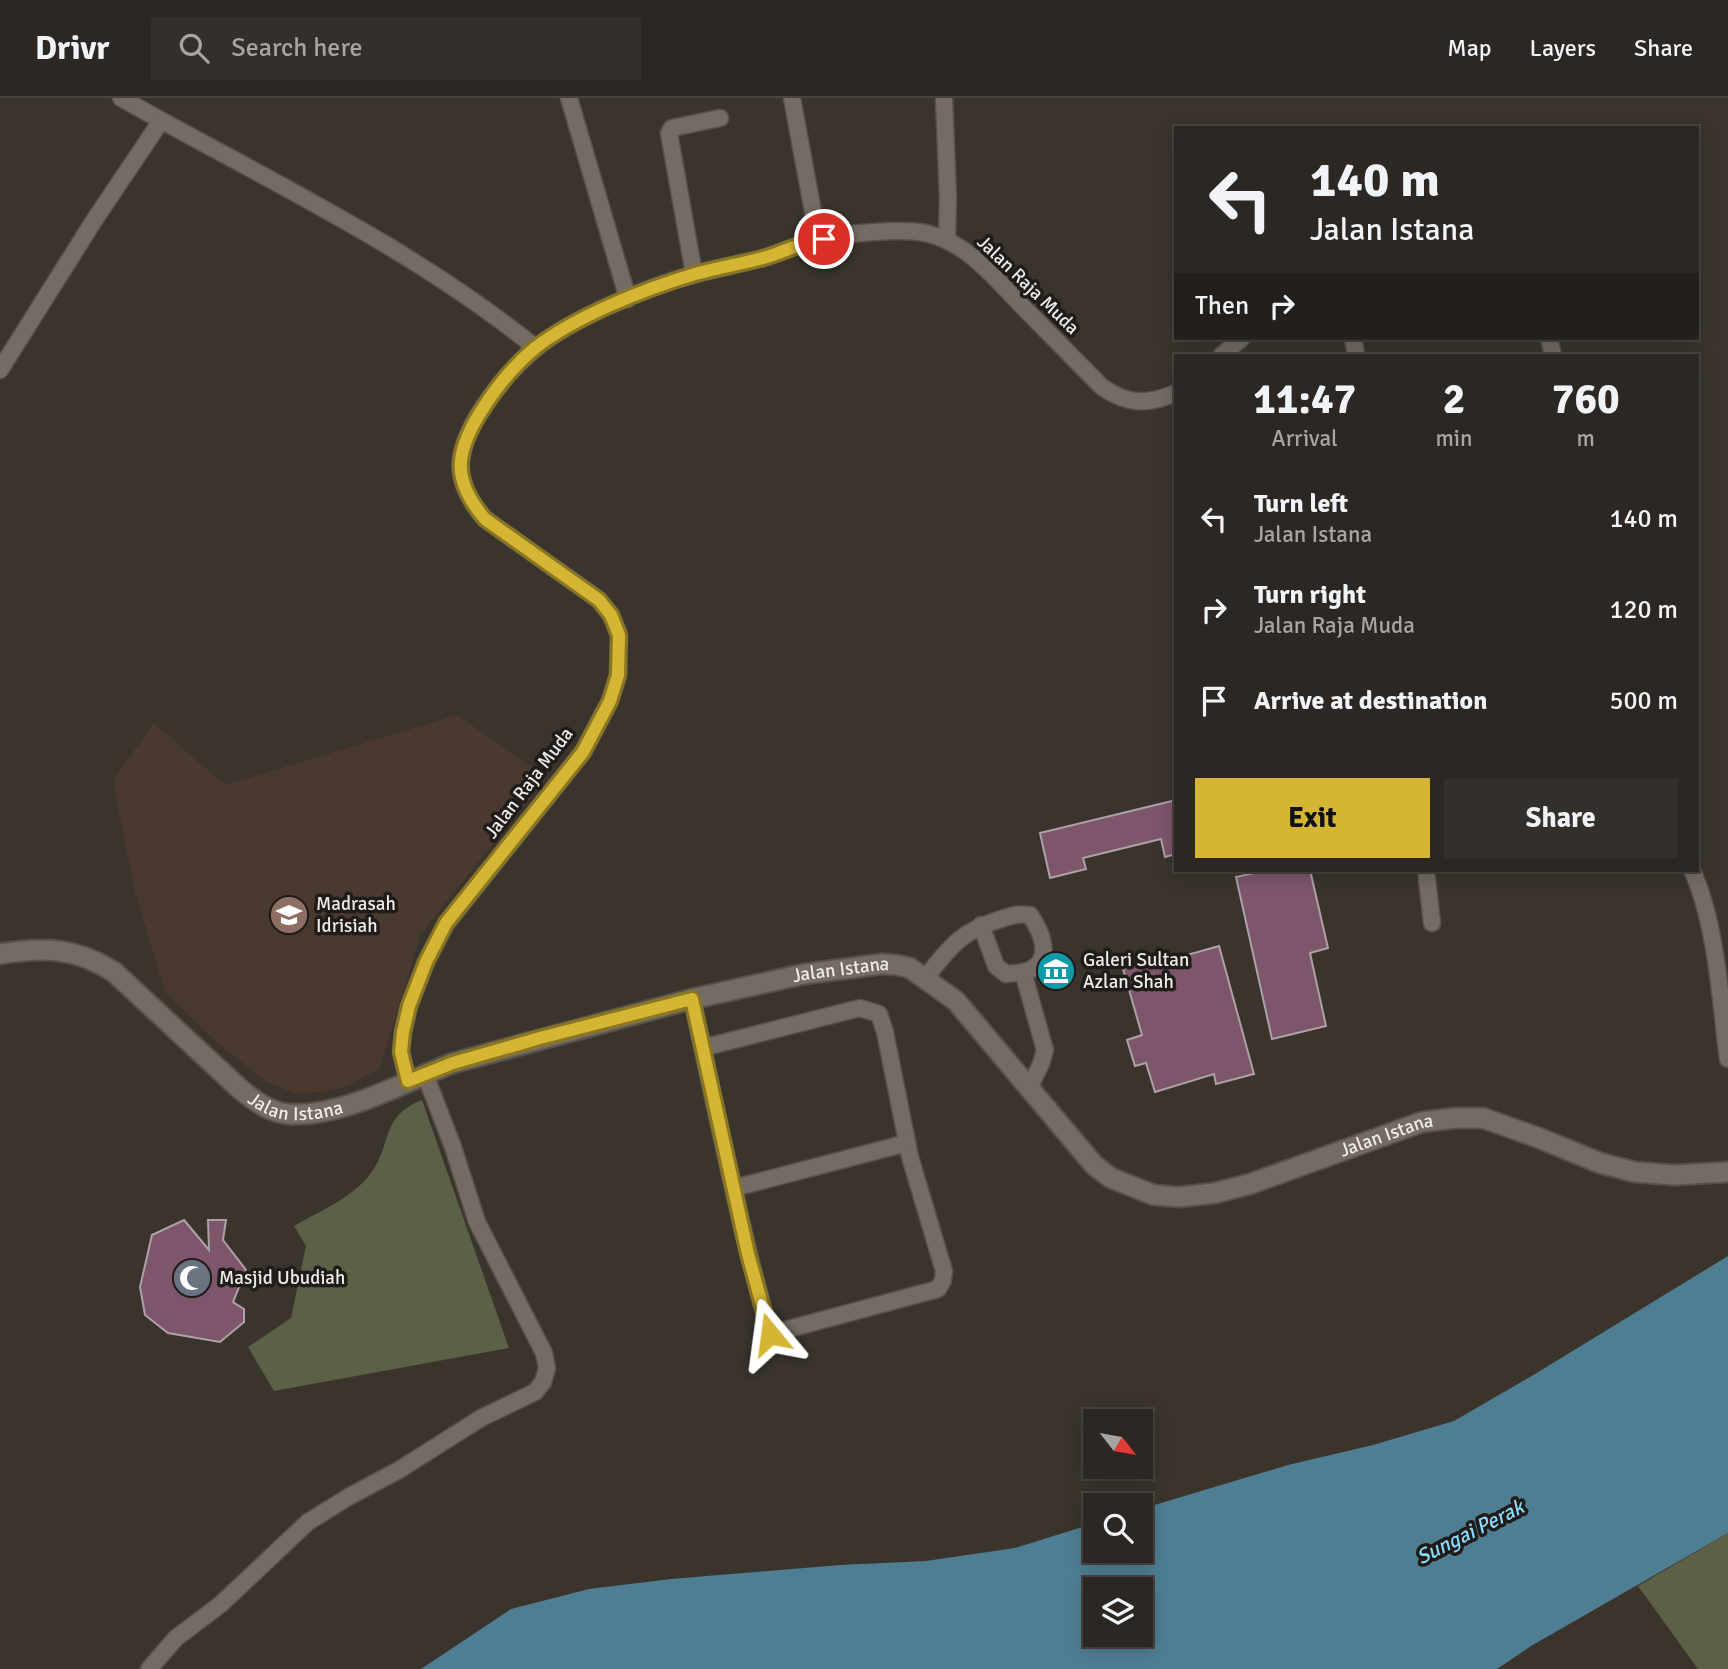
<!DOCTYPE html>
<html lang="en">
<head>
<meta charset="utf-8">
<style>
	body { margin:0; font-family:Signika,sans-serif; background:#342f2a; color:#f1f3f6; height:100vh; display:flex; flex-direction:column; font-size:26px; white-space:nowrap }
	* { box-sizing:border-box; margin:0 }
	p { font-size:23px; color:#a6a5a5 }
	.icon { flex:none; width:38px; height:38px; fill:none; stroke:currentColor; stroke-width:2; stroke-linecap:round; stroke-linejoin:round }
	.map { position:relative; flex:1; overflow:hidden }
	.side { position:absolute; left:1174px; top:256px; width:525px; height:518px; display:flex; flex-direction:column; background:#2c2722; border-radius:0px; box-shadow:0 4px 18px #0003,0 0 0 2px #484440 }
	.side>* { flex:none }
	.hud { position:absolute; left:1174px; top:28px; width:525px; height:214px; border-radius:0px; box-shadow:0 4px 18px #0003,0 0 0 2px #484440; background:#2c2722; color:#f1f3f6; overflow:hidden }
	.needle { width:46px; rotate:121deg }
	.tools { position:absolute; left:1083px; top:1311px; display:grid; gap:14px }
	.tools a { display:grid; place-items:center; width:70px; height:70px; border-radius:0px; background:#2c2722; box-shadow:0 4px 18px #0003,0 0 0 2px #484440; font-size:35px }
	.pin { position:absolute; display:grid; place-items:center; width:60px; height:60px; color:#fff; margin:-30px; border:4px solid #fff; border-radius:50%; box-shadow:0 2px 7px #0007 }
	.me { position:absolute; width:77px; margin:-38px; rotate:344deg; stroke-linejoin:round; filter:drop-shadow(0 0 5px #0008) }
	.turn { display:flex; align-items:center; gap:24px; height:147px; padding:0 21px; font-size:32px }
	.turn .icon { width:91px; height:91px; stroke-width:2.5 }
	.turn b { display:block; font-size:49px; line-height:60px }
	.then { display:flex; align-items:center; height:66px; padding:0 21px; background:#0003; gap:14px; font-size:26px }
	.eta { display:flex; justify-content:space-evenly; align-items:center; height:119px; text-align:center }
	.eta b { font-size:42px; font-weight:700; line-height:49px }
	.primary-button { display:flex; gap:14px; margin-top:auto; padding:14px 21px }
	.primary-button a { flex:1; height:80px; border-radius:0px; background:#d5b534; color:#111; font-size:28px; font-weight:700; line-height:80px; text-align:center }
	.primary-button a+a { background:#342f2a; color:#f1f3f6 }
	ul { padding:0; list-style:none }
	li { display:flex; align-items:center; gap:21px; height:91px; padding:0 21px }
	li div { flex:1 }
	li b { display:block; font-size:26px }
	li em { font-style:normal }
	header { display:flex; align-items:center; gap:42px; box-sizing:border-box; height:98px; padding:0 35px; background:#2c2722; border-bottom:2px solid #484440 }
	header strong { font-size:33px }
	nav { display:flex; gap:38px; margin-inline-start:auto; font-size:24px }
	.search { width:490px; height:63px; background:#342f2a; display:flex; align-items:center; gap:18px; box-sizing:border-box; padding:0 24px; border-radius:0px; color:#a6a5a5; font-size:26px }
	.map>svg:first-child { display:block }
	.education { fill:#4a392e }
	.green { fill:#5b6046 }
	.water { fill:#4f7e93; fill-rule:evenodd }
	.building { fill:#7d566c; stroke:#aba1a7; stroke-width:2 }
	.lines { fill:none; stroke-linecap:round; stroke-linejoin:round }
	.minor-casing { stroke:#56514c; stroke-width:19 }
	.tertiary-casing { stroke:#56514c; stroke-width:23 }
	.minor { stroke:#736b64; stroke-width:16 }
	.tertiary { stroke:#736b64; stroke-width:19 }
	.route-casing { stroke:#8a7622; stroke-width:18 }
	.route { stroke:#d5b534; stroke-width:12 }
	.labels { text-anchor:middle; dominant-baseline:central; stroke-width:7; stroke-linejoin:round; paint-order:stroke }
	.street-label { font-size:19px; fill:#eeeae6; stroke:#1f1c19 }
	.poi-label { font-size:19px; fill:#eeeae6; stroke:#1f1c19; text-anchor:start }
	.water-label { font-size:21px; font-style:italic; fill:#8cdafd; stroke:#1f1c19 }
</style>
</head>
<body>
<header>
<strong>Drivr</strong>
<div class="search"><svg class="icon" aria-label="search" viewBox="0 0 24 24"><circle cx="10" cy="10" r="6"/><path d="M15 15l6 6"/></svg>Search here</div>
<nav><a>Map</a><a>Layers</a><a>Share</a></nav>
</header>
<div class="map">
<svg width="1728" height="1571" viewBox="0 0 1728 1571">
	<rect width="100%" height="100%" fill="#3a342d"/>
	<path class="education" d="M457 617 547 679 420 837 380 970 348 988 322 994 294 995 265 983 219 946 165 893 136 797 113 682 154 625 225 687Z"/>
	<g class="green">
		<path d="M422 1002 509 1250 274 1293 248 1249 291 1220 306 1148 294 1128C318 1114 349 1101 367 1080 394 1050 377 1020 422 1002Z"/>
		<path d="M1728 1435V1571H1698L1638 1488Z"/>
	</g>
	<path class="water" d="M1728 1158V1435L1531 1548 1497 1571H421L511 1511 589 1491 671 1481 840 1467 926 1463 1015 1450 1095 1425 1096 1452H1141V1411L1288 1367 1373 1347 1454 1323 1535 1276ZM1096 1491H1141V1536H1096Z"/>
	<g class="building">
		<path d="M1176 702V756L1165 759 1161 741 1083 760 1086 771 1050 780 1040 735Z"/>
		<path d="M1268 772H1310L1328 850 1310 855 1326 928 1272 941 1236 779Z"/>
		<path d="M1219 848 1254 976 1216 986 1214 976 1155 994 1146 965 1135 968 1127 942 1142 937 1123 871 1165 859 1166 863Z"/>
		<path d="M184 1122 209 1152 208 1122H226L223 1142 246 1172 233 1204 244 1211V1224L220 1244 168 1235 145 1217 140 1189 152 1137Z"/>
	</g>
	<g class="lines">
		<g class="minor-casing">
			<g id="minor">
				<path d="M121 0C261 79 410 148 536 250"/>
				<path d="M569 0 628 201"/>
				<path d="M792 0 818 141"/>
				<path d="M944 0 948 99 947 142"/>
				<path d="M694 176 669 35 672 30 720 20"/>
				<path d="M1353 240 1356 257"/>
				<path d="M1549 240 1553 257"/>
				<path d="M1222 257 1242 240"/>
				<path d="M0 272 95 121 161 23"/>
				<path d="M1426 772 1432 825"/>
				<path d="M1692 772C1717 828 1720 901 1728 961"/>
				<path d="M1023 874 1045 952 1041 966 1029 990"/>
				<path d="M925 880C951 849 958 835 998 822 1010 818 1018 815 1030 817 1041 833 1054 861 1030 872 1023 875 1014 875 1006 876L996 868 981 827"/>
				<path d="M692 901C716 1013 739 1125 770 1236L938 1191 943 1182 944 1173 910 1059 885 934 879 916 860 910 702 950"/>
				<path d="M408 983 401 954 403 934 409 908 426 864 446 826 583 654 610 603 618 577 619 537 611 517 599 502 485 421C453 384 454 357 479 316 494 292 512 270 534 252 569 221 650 188 696 176 718 170 741 166 763 160 782 155 800 145 818 141 844 136 904 129 929 136 970 146 999 185 1027 213 1052 238 1077 264 1102 289 1128 307 1147 307 1176 295"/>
				<path d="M734 1090 907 1045"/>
				<path d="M149 1571 176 1540 221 1506 308 1424 350 1398 399 1372 481 1320 535 1294 543 1284 547 1270 544 1255 477 1124 453 1049 425 976"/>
			</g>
		</g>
		<g class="tertiary-casing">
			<g id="tertiary">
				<path id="s1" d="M0 856C45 849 75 849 114 874L240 991C255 1003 269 1014 288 1016 341 1020 404 984 453 965L692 901 804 876 882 866 897 867 910 870 956 903 1094 1067 1111 1080 1154 1097 1179 1099 1215 1095 1250 1086 1422 1024 1455 1020H1483L1539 1040 1600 1065 1635 1074 1675 1077 1728 1074"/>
			</g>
		</g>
		<use href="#minor" class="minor"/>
		<use href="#tertiary" class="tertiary"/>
	</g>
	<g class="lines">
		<g class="route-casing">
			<path id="route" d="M770 1236 748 1156 692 901 540 940 453 965 408 983 401 954 403 934 409 908 426 864 446 825 583 654 610 603 618 577 619 537 611 517 599 502 485 421C453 383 454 357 480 315 495 291 513 268 535 250 576 218 645 191 695 176 717 170 740 166 763 160 783 155 803 143 824 141"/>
		</g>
		<use href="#route" class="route"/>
	</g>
	<defs>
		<g id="school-disc" transform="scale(2.0125)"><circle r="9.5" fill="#8d6e63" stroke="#1f1c19"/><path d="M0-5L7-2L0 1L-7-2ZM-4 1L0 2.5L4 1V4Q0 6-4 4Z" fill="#fff"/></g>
		<g id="museum-disc" transform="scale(2.0125)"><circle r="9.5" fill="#0f9aa8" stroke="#1f1c19"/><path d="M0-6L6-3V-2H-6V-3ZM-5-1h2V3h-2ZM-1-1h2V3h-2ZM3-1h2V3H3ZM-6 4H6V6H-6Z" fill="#fff"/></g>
		<g id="mosque-disc" transform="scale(2.0125)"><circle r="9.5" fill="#6b7280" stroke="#1f1c19"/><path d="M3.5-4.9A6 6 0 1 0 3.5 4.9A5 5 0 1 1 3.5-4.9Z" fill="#fff"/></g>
	</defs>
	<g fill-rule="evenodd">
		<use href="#school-disc" x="289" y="817"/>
		<use href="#museum-disc" x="1056" y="873"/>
		<use href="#mosque-disc" x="192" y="1180"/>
	</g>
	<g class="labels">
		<g class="street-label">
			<text transform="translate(1028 187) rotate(44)">Jalan Raja Muda</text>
			<text transform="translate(529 685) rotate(-53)">Jalan Raja Muda</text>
			<text stroke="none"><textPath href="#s1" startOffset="919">Jalan Istana</textPath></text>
			<text stroke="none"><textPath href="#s1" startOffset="352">Jalan Istana</textPath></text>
			<text stroke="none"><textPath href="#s1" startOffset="1570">Jalan Istana</textPath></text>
		</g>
		<g class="poi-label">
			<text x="316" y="806">Madrasah<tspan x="316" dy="22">Idrisiah</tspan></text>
			<text x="1083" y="862">Galeri Sultan<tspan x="1083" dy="22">Azlan Shah</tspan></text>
			<text x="219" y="1180">Masjid Ubudiah</text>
		</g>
		<g class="water-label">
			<text transform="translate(1470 1434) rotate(-27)">Sungai Perak</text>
		</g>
	</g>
</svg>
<div class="tools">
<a><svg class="needle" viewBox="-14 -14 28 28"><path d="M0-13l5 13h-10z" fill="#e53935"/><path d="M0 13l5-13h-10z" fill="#a6a5a5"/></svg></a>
<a><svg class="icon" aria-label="search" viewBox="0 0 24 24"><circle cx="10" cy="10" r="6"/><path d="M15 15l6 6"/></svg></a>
<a><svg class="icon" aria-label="layers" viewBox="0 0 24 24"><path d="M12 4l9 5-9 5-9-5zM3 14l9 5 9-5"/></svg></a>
</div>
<div class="pin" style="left:824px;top:141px;background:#d93025"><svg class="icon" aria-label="arrive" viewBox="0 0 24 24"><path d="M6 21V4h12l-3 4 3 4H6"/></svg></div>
<svg class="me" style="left:770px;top:1236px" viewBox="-20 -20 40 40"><path d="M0-17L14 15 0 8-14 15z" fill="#d5b534" stroke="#fff" stroke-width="4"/></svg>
<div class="hud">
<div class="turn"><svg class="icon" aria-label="left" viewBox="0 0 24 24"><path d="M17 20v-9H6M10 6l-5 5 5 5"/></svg><div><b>140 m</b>Jalan Istana</div></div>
<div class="then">Then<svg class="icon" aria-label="right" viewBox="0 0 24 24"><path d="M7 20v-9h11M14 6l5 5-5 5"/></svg></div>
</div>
<section class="side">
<div class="eta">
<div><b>11:47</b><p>Arrival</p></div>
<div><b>2</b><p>min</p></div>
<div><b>760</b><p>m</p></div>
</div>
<ul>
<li><svg class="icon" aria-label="left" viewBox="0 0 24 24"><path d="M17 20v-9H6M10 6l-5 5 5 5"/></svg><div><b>Turn left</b><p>Jalan Istana</p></div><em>140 m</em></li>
<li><svg class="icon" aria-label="right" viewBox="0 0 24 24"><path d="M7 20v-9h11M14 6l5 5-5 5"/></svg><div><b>Turn right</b><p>Jalan Raja Muda</p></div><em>120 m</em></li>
<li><svg class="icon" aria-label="arrive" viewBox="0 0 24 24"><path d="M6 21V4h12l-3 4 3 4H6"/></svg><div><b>Arrive at destination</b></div><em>500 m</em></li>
</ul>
<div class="primary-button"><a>Exit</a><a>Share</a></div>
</section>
</div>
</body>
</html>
